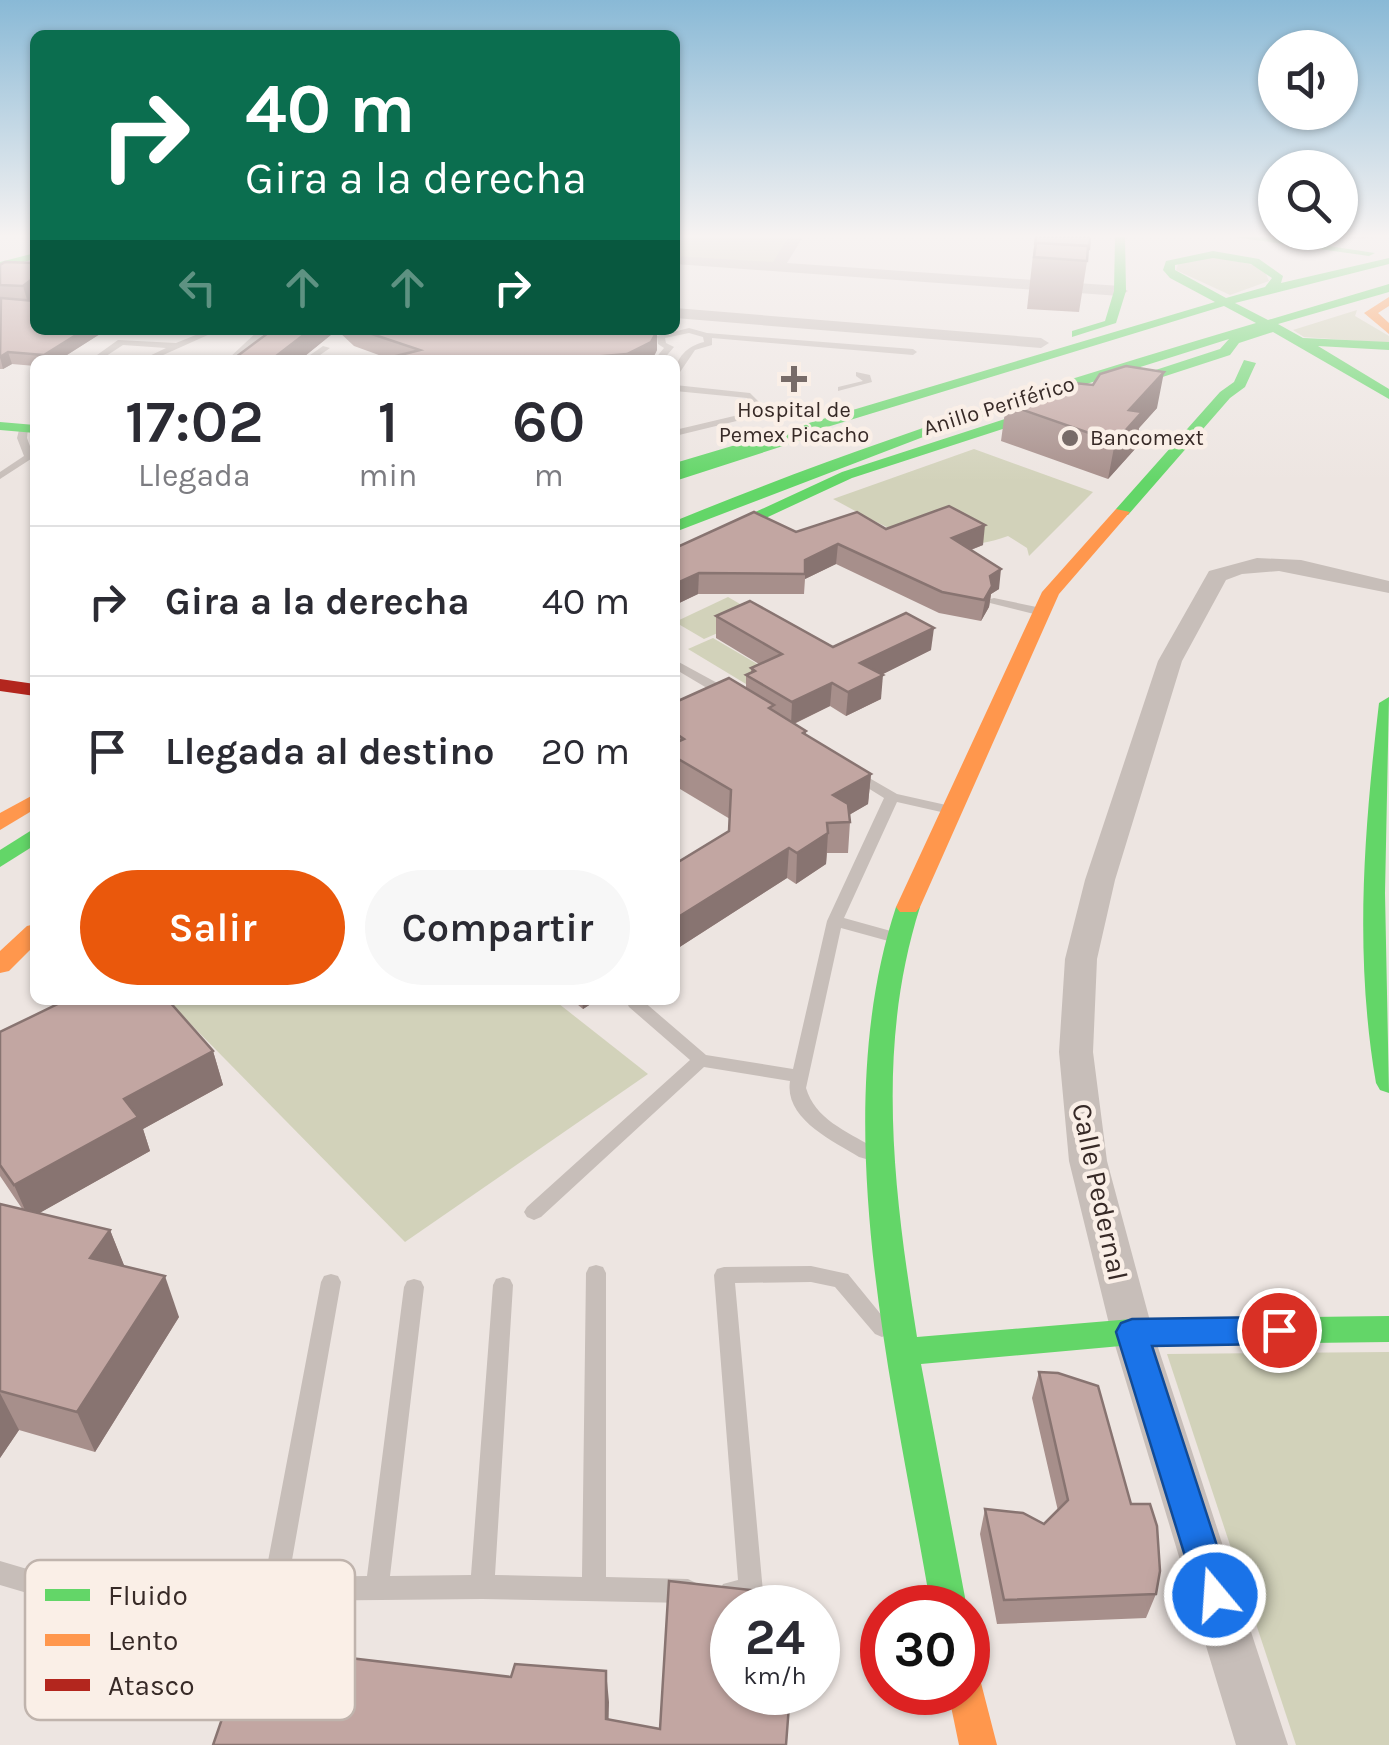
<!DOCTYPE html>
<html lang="es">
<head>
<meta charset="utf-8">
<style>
	body { margin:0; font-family:Karla,sans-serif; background:#f7f7f7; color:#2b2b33; height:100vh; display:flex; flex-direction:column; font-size:38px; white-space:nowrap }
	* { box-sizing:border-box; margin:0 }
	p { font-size:32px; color:#7c7c81 }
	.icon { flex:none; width:55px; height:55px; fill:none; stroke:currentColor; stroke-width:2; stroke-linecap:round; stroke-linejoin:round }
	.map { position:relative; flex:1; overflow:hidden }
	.details { position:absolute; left:30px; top:355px; width:650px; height:650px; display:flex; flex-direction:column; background:#fff; border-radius:15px; box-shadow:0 2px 8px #0004 }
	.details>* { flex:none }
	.guide { position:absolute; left:30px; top:30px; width:650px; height:305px; border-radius:15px; box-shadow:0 2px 8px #0004; background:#0b6e4f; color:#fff; overflow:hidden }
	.fabs { position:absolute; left:1258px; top:30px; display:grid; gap:20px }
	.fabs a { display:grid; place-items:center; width:100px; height:100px; border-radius:50%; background:#fff; box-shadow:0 2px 8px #0004; font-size:50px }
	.speed { position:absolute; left:710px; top:1585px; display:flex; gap:20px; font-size:50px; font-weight:700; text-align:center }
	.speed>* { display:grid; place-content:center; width:130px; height:130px; border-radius:50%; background:#fff; box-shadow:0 2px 8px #0004; line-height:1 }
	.speed small { font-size:25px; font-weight:400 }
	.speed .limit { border:15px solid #d22; background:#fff; color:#111 }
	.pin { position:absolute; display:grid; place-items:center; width:85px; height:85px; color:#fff; margin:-42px; border:5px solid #fff; border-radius:50%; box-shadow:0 2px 10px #0007 }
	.me { position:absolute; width:110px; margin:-55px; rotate:342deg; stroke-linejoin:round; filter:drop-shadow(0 0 8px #0008) }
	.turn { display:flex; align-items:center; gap:35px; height:210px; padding:0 50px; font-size:45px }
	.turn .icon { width:130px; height:130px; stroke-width:2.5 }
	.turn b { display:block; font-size:70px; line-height:85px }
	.lanes { display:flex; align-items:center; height:95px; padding:0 50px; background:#0003; justify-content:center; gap:50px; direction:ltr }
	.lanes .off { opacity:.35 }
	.eta { display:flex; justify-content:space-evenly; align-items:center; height:170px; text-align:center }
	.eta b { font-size:60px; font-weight:600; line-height:70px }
	.button { display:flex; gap:20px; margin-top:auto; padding:20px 50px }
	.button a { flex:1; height:115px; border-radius:60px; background:#ea580c; color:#fff; font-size:40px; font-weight:600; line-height:115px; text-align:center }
	.button a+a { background:#f7f7f7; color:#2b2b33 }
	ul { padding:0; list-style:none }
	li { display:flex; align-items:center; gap:30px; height:150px; padding:0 50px; border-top:2px solid #e1e1e2 }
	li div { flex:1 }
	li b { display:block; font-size:38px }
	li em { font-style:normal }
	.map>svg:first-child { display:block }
	.green { fill:#d2d2ba }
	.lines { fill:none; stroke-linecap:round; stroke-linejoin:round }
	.lane { fill:#c7beb9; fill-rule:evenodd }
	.street { fill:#c7beb9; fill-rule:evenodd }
	.fast { fill:#63d668; fill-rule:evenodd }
	.slow { fill:#ff974d; fill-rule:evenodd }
	.jam { fill:#b3261e; fill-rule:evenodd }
	.wall { fill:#a78f8b }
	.shaded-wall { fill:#887471 }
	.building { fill:#c2a6a2; stroke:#887471; stroke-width:2.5 }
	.route { fill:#1a73e8; stroke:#114b97; stroke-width:2.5 }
	.poi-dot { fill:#776b68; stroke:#faefe7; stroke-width:4 }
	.labels { text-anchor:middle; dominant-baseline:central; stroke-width:9; stroke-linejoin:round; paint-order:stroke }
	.far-street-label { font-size:22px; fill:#372a27; stroke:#faefe7 }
	.far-poi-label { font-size:22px; fill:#372a27; stroke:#faefe7 }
	.street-label { font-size:28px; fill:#372a27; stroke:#faefe7 }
	.key { fill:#faefe7; stroke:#c0b4ad; stroke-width:2.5 }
	.key-label { font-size:28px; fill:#372a27 }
</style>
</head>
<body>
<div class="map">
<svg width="1389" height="1745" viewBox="0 0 1389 1745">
	<rect width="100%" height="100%" fill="#ede5e1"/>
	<g class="green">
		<path d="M684 237H790L773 265 675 258V249Z"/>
		<path d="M1211 256 1263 267 1269 281 1230 295 1176 270 1179 262Z"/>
		<path d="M1357 310 1355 316 1389 336V343L1304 337 1293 330Z"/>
		<path d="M974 449 1093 492 1029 556 1027 548 1008 536C939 561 893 531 833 499Z"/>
		<path d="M728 597 759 615 704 639 675 622Z"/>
		<path d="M713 638 776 675 751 687 688 649Z"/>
		<path d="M167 1000H554L648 1074 405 1242Z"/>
		<path d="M1389 1352V1745H1296L1167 1354Z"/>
	</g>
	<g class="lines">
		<g class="lane">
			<path d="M689 328 707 333 913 349 917 352 913 355 712 338V345L695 350 678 375 675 376C675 357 688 346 704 342L703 337 689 333 665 338 666 343 674 347 663 360H654L664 348 658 344 657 336Z"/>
			<path d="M208 330H219L152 360H141L166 348 123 345 100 360H90L118 340 176 343Z"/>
			<path d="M259 330H268L236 360H227Z"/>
			<path d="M323 346 330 348 313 360H303Z"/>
			<path d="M856 372 870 375 872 382 838 391V387L863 381 856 376Z"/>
			<path d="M675 385 750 393 764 407 757 416 675 436V430L751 412 754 407 747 398 675 391Z"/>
			<path d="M20 426 28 428 27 438 34 457 0 479V472L24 456 17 438Z"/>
			<path d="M994 598 1046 609 1048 612 1042 616 990 603V599Z"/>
			<path d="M675 660 732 691 733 694 732 697H722L675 669Z"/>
			<path d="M852 768 897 794 955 807 957 810 950 814 897 802 844 918 898 933 900 937 898 941 892 942 841 928 806 1088C815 1119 846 1131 873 1147L875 1152 873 1157 866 1159 859 1157C833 1141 784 1119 790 1081L704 1067 541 1217 534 1220 527 1217 524 1212 527 1207 690 1060 629 1007 627 1003 628 1000H642L706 1055 793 1069 827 921 884 798 847 775 845 772Z"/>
			<path d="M596 1265 603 1267 606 1273V1577L688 1579 696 1583 700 1591 696 1599 688 1603 482 1599 61 1603 0 1585V1561L61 1579 265 1577 321 1282 324 1276 331 1274 338 1276 341 1282 289 1577 367 1576 404 1287 407 1281 414 1279 421 1281 424 1287 390 1576 471 1575 493 1285 496 1279 503 1277 510 1279 513 1285 495 1575 582 1577 586 1273 589 1267Z"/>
			<path d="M811 1266 848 1274 892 1328 889 1334 882 1337 875 1334 835 1287 811 1282 735 1283 763 1592 759 1600C747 1605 735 1605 723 1600L719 1592 723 1584 738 1580 714 1275 717 1269 724 1267Z"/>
		</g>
		<g class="street">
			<path d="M789 237H803L787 263 1120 286 1128 291 1120 296 675 264V256L773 262Z"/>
			<path d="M675 308 1041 338 1049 343 1041 348 675 318Z"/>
			<path d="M1257 558 1301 560 1389 581V593L1279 571 1242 574 1226 580 1182 661 1115 880 1097 959 1093 1052 1107 1161 1153 1332 1288 1745H1236L1111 1332 1069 1161 1059 1052 1065 959 1085 880 1158 661 1209 571Z"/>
		</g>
		<g class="fast">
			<path d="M1115 237H1125L1126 291 1116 323 1072 337V331L1105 321 1114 291Z"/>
			<path d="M1234 237H1268L1375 253 1369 256Z"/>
			<path d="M1213 251 1259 259 1283 276 1281 283 1389 258V264L1235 303 1268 320 1389 284V292L1278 324 1303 338 1389 342V350L1318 346 1389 389V399L1273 332 1239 343 1230 355 852 478 675 560V549L842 472 1220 349 1229 339 944 429 675 532V521C865 443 1059 381 1256 323L1224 306 814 431V436L675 481V463L1215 302 1170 278 1163 270 1166 261ZM1213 258 1251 264 1272 278 1265 287 1226 298 1175 270V265Z"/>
			<path d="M35 253V259L0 268V262Z"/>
			<path d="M1244 360 1256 363 1245 387 1230 398 1128 515H1116V509L1220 392 1234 382Z"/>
			<path d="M0 422 35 425V433L0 430Z"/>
			<path d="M1389 697 1385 893 1389 1093 1380 1090 1376 1083C1354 955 1364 831 1379 703Z"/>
			<path d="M35 828V845L0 867V850Z"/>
			<path d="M908 900 920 907C875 1049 894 1192 917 1337L1132 1319 1389 1316V1342L1132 1345 921 1364 967 1608H931C894 1388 825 1123 896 907Z"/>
		</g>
		<g class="slow">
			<path d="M1389 297V306L1378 313 1389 323V334L1364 313Z"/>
			<path d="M1116 509 1130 512 1059 594 920 907 916 912H900L896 907 1042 592Z"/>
			<path d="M35 794V809L0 830V813Z"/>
			<path d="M35 924V945L9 971 0 973V951L27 926Z"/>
			<path d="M968 1673 980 1679 997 1745H959L948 1692H968Z"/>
		</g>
		<path class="jam" d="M0 679 35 684V696L0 691Z"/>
	</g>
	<g class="wall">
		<path d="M1035 237 1089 249 1079 312 1027 309Z"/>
		<path d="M1314 237H1389L1340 239Z"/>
		<path d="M0 265 35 298 31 301 35 330H99L100 334 59 360H35V366L12 364 3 369H0Z"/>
		<path d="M272 330H656L657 350 652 360H380L387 358 354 346 337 330 300 360H232Z"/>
		<path d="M1093 385 1157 408 1139 428 1135 449 1108 479 1001 441 1006 404Z"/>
		<path d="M886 529 983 545 971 550 999 589 991 594 989 607 981 621 939 613 836 564 805 579 804 594H698L675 605V548L796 532Z"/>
		<path d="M716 616 833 647 931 650 881 675V699L846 716 830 706 794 724 806 731V735L871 774 868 804 849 815 850 822 848 853H827L826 864 796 884 787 878 675 950V864L729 831 730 819 675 786V699L678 701 746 688V675L751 673V668L759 664 716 638Z"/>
		<path d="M572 1000H597L583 1009Z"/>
		<path d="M0 1032 213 1051 223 1085 143 1129 150 1151 39 1213 110 1230 124 1266 179 1317 95 1452 19 1430 0 1458V1204L23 1210 0 1176Z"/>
		<path d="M1039 1372 1156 1594 1146 1618 997 1624 980 1534 985 1509 1044 1524 1058 1511 1032 1398Z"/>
	</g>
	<g class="shaded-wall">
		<path d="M35 277V298L28 303 23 286Z"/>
		<path d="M84 330H99L100 334 59 360H45L44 355Z"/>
		<path d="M310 330H337L300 360H271Z"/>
		<path d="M657 331V350L652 360H555Z"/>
		<path d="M8 352 12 364 3 369 0 357Z"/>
		<path d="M1164 372 1157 408 1139 428 1135 449 1108 479 1115 442 1129 410Z"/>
		<path d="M985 525 983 545 949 558 952 538Z"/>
		<path d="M838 544 836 564 805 579V560Z"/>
		<path d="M1001 569 999 589 991 594 989 607 981 621 990 576Z"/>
		<path d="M699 573 698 594 675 605V584Z"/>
		<path d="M934 628 931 650 859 686 860 663Z"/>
		<path d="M883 675 881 699 846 716 848 692Z"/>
		<path d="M832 683 830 706 791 725 792 702Z"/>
		<path d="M871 774 868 804 835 823 833 795Z"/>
		<path d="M828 833 826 864 796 884 797 853Z"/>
		<path d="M789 848 787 878 675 950V919Z"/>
		<path d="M582 1000H597L583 1009Z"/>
		<path d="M213 1051 223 1085 143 1129 150 1151 29 1219 14 1185 124 1099Z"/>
		<path d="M110 1230 126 1270 90 1258Z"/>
		<path d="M165 1276 179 1317 95 1452 77 1412Z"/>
		<path d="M0 1393 19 1430 0 1458Z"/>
		<path d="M606 1671 609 1702 608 1745 606 1719Z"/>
	</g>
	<g class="building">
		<path d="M1036 237H1090L1089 249H1088V246L1036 243 1035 245Z"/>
		<path d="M1036 243 1088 246 1087 261 1034 257Z"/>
		<path d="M5 262 35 263V277L23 286 0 285V265Z"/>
		<path d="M1 298 35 301V330H84L44 355 8 352 0 357Z"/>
		<path d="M272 330H310L271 360H232Z"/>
		<path d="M360 330H656L657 331 651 342 627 354 555 360H380L420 350Z"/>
		<path d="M1126 366 1164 372 1129 410 1142 412 1115 442 1006 404 1074 383 1093 385 1100 374Z"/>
		<path d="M949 506 985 525 952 538 1001 569 990 576 992 586 984 600 942 592 838 544 805 560V574L699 573 675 584V548L754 512 796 532 857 512 886 529Z"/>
		<path d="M750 601 833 647 906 613 934 628 860 663 883 675 848 692 832 683 792 702 746 675 755 671 751 668 782 654 716 616Z"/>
		<path d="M729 678 774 705 769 708 806 731 803 733 871 774 833 795 848 804 850 822 827 823 828 833 797 853 789 848 675 919V864L729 831 731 790 675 757V743L684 739 675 733V699L678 701Z"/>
		<path d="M66 1000H168L213 1051 124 1099 138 1117 14 1185 0 1165V1032Z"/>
		<path d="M0 1204 110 1230 90 1258 165 1276 77 1412 0 1391Z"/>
		<path d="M1039 1372 1058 1373 1098 1386 1131 1504H1150L1157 1526 1160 1571 1156 1594 1004 1600 985 1509 1023 1513 1044 1524 1068 1500Z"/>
		<path d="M669 1581 796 1595 795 1608H732V1692H790L786 1745H213L247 1646 511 1677 515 1664 606 1671V1719L660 1729Z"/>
	</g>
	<linearGradient id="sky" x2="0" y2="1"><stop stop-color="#89b9d6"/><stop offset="0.49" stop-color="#f7f3f2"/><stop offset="1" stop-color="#f7f3f2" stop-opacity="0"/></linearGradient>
	<rect width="1389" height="482" fill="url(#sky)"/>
	<path class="route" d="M1279 1317 1290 1321 1294 1330 1290 1340 1279 1344 1152 1346 1233 1595 1228 1608 1215 1613 1202 1608 1197 1595 1116 1332 1121 1323 1132 1319Z"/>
	<g class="poi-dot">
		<path d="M789 364h10v10h10v10h-10v10h-10v-10h-10v-10h10z"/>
		<circle cx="1070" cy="438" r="10"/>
	</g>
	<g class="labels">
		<g class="far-street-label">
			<text transform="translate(999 406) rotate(-17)">Anillo Periférico</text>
		</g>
		<g class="far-poi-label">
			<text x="794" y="410">Hospital de<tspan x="794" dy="25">Pemex Picacho</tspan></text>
			<text x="1090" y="438" text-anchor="start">Bancomext</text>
		</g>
		<g class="street-label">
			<text transform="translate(1100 1192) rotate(78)">Calle Pedernal</text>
		</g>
	</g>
	<rect x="25" y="1560" width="330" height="160" rx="15" class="key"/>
	<rect x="45" y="1589" width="45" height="12" fill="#63d668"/>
	<rect x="45" y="1634" width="45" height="12" fill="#ff974d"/>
	<rect x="45" y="1679" width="45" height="12" fill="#b3261e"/>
	<g class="key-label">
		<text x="108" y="1605">Fluido</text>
		<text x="108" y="1650">Lento</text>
		<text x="108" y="1695">Atasco</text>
	</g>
</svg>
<div class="fabs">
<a><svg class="icon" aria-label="sound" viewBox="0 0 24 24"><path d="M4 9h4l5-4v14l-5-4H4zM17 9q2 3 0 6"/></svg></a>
<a><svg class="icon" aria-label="search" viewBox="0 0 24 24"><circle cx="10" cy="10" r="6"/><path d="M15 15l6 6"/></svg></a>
</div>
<div class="speed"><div>24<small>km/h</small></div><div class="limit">30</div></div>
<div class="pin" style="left:1279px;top:1330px;background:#d93025"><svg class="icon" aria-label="arrive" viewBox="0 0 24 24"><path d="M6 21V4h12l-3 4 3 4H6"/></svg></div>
<svg class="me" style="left:1215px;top:1595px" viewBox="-20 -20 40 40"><circle r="17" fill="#1a73e8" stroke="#fff" stroke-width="3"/><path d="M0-11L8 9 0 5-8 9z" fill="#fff"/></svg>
<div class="guide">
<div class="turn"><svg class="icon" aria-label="right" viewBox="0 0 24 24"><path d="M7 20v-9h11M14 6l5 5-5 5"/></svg><div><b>40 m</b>Gira a la derecha</div></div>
<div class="lanes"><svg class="icon off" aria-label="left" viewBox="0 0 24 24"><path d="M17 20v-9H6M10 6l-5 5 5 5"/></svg><svg class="icon off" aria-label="ahead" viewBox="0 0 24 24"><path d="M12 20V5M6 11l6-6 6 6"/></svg><svg class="icon off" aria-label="ahead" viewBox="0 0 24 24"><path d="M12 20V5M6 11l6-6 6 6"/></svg><svg class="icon" aria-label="right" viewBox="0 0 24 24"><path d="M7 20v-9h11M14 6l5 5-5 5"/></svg></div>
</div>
<section class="details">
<div class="eta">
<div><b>17:02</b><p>Llegada</p></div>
<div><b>1</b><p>min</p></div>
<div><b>60</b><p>m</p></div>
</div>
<ul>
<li><svg class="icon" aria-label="right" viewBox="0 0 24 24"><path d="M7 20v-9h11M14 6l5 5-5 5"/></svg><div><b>Gira a la derecha</b></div><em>40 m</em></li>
<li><svg class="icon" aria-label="arrive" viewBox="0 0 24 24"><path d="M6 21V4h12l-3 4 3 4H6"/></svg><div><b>Llegada al destino</b></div><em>20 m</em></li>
</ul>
<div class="button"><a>Salir</a><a>Compartir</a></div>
</section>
</div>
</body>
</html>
